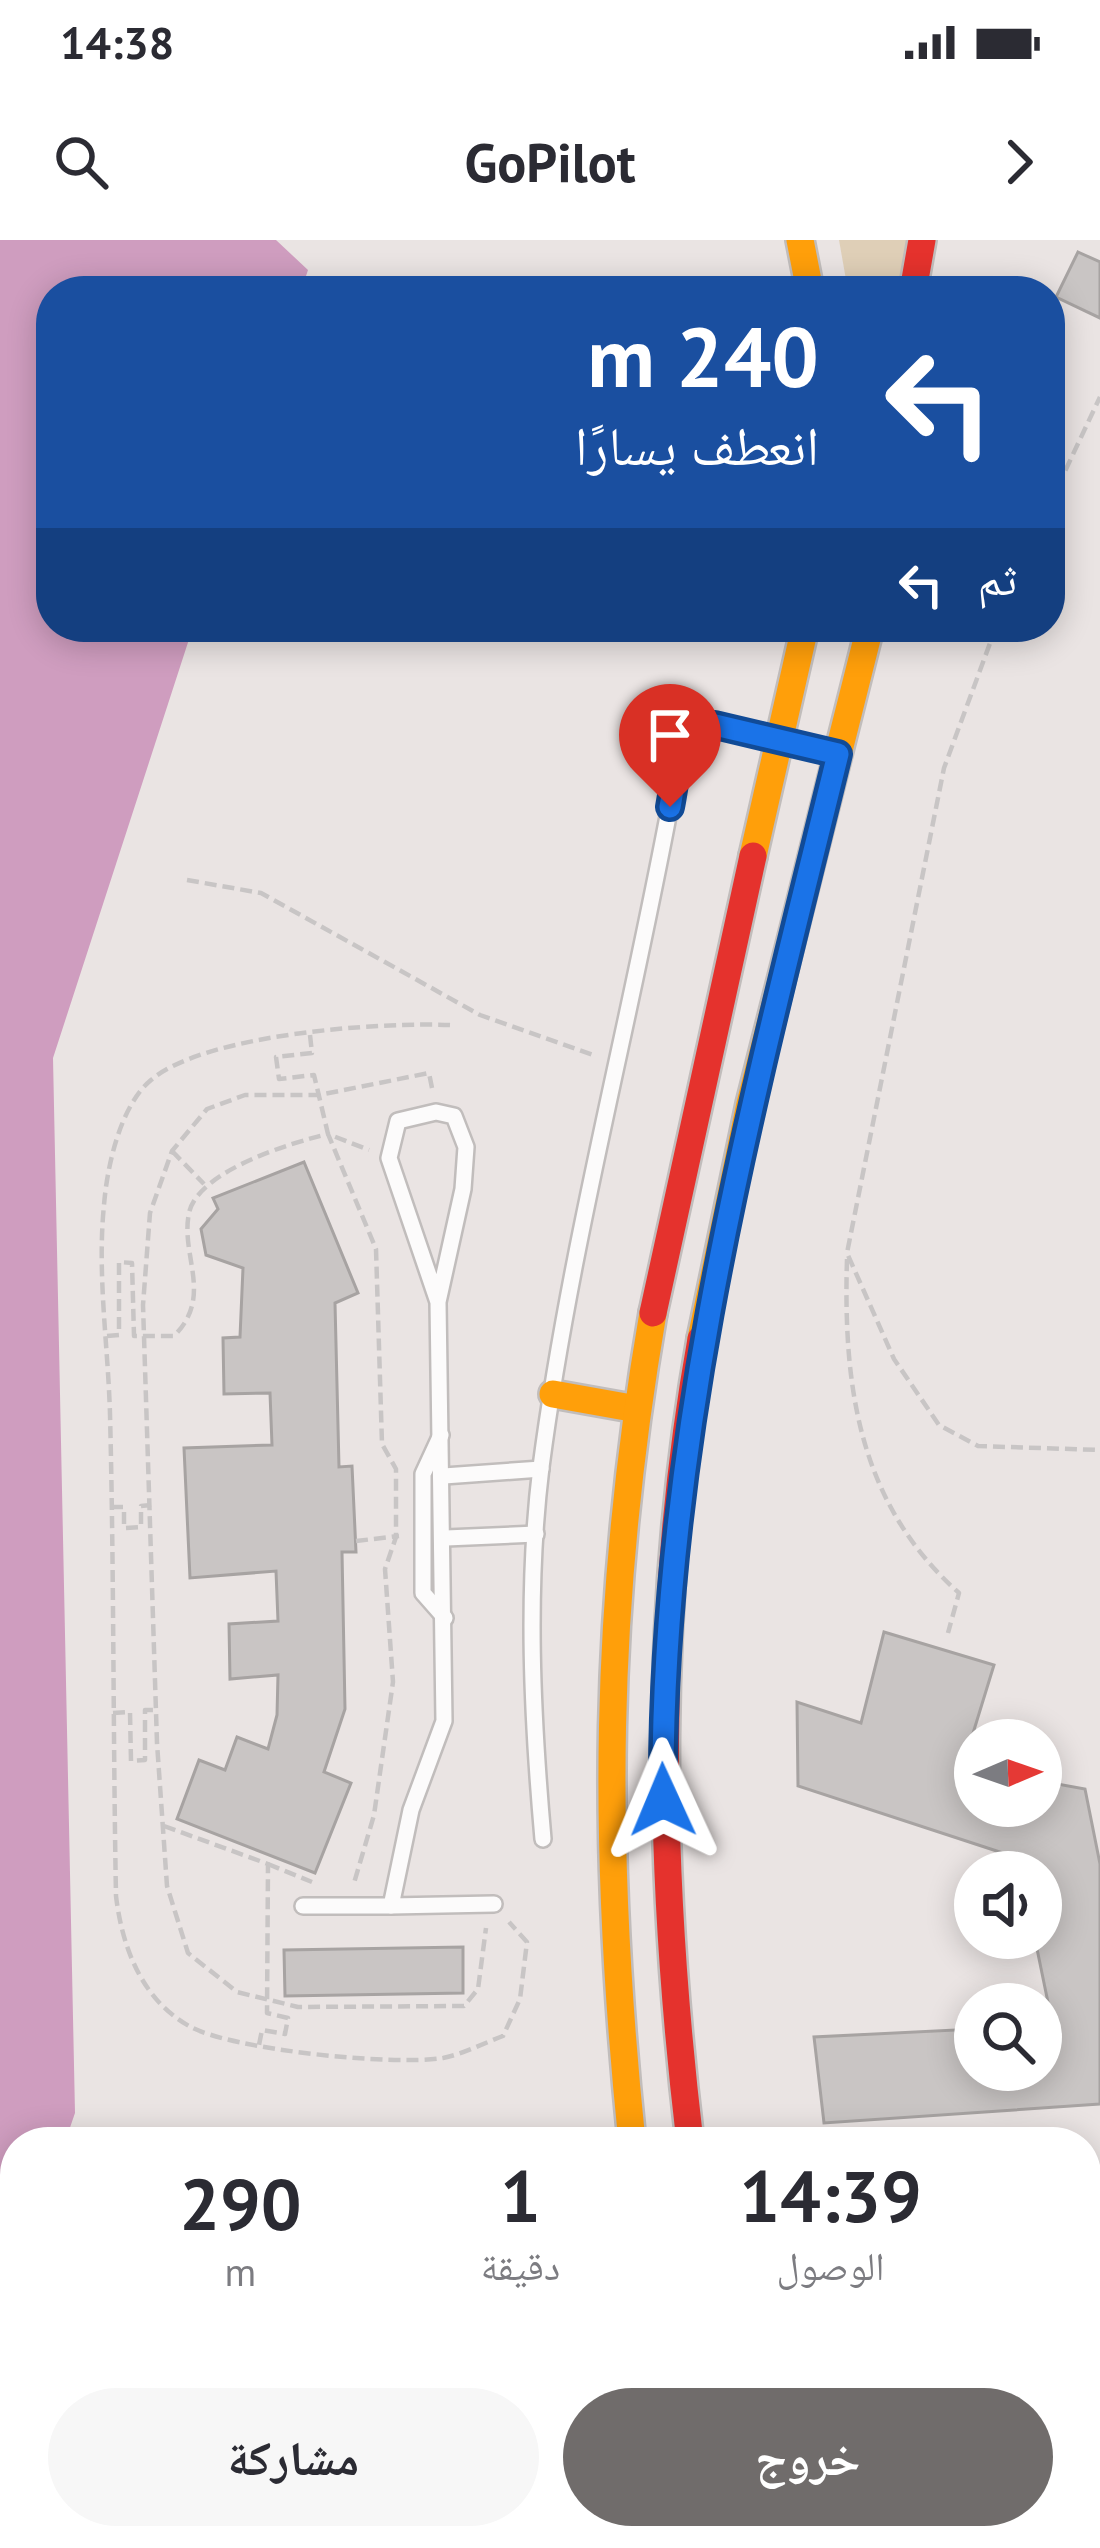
<!DOCTYPE html>
<html lang="ar">
<head>
<meta charset="utf-8">
<style>
	body { margin:0; font-family:"PT Sans","Noto Naskh Arabic",sans-serif; background:#f7f7f7; color:#2b2b33; direction:rtl; height:100vh; display:flex; flex-direction:column; font-size:45px; white-space:nowrap }
	* { box-sizing:border-box; margin:0 }
	p { font-size:39px; color:#7c7c81 }
	.icon { flex:none; width:66px; height:66px; fill:none; stroke:currentColor; stroke-width:2; stroke-linecap:round; stroke-linejoin:round }
	.map { position:relative; flex:1; overflow:hidden; direction:ltr }
	.details { position:absolute; left:0px; top:1887px; width:1101px; height:423px; display:flex; flex-direction:column; background:#fff; border-radius:48px 48px 0 0; box-shadow:0 6px 30px #0003; direction:rtl }
	.details>* { flex:none }
	.top-card { position:absolute; left:36px; top:36px; width:1029px; height:366px; border-radius:48px; box-shadow:0 6px 30px #0003; direction:rtl; background:#1a4fa0; color:#fff; overflow:hidden }
	.needle { width:78px; rotate:88deg }
	.fabs { position:absolute; left:954px; top:1479px; display:grid; gap:24px }
	.fabs a { display:grid; place-items:center; width:108px; height:108px; border-radius:50%; background:#fff; box-shadow:0 6px 30px #0003; font-size:60px }
	.pin { position:absolute; display:grid; place-items:center; width:102px; height:102px; color:#fff; margin:-123px -51px; border-radius:50% 50% 50% 0; rotate:-45deg; box-shadow:0 0 12px #0007 }
	.pin .icon { rotate:45deg }
	.me { position:absolute; width:132px; margin:-66px; rotate:359deg; stroke-linejoin:round; filter:drop-shadow(0 0 9px #0008) }
	.turn { display:flex; align-items:center; gap:42px; height:252px; padding:0 48px; font-size:54px }
	.turn .icon { width:156px; height:156px; stroke-width:2.5 }
	.turn b { display:block; font-size:84px; line-height:102px }
	.then { display:flex; align-items:center; height:114px; padding:0 48px; background:#0003; gap:24px; font-size:45px }
	.eta { display:flex; justify-content:space-evenly; align-items:center; height:204px; text-align:center }
	.eta b { font-size:72px; font-weight:700; line-height:84px }
	.button { display:flex; gap:24px; margin-top:auto; padding:24px 48px }
	.button a { flex:1; height:138px; border-radius:72px; background:#706c6b; color:#fff; font-size:48px; font-weight:700; line-height:138px; text-align:center }
	.button a+a { background:#f7f7f7; color:#2b2b33 }
	.status { display:flex; justify-content:space-between; align-items:center; height:84px; padding:0 60px; background:#fff; direction:ltr }
	.status svg { height:33px; fill:currentColor }
	header { display:flex; justify-content:space-between; align-items:center; height:156px; padding:0 48px; background:#fff; font-size:54px; font-weight:700 }
	.map>svg:first-child { display:block }
	.green { fill:#dfcfb7 }
	.water { fill:#cf9dbf }
	.building { fill:#c9c5c4; stroke:#a7a3a2; stroke-width:3 }
	.lines { fill:none; stroke-linecap:round; stroke-linejoin:round }
	.lane-casing { stroke:#c1bdbc; stroke-width:20 }
	.slow-casing { stroke:#c1bdbc; stroke-width:32 }
	.jam-casing { stroke:#c1bdbc; stroke-width:32 }
	.path { stroke:#c8c5c5; stroke-width:4.5; stroke-dasharray:12 6; stroke-linecap:butt }
	.lane { stroke:#fcfbfb; stroke-width:15 }
	.slow { stroke:#ff9f0a; stroke-width:27 }
	.jam { stroke:#e5322d; stroke-width:27 }
	.route-casing { stroke:#114b97; stroke-width:30 }
	.route { stroke:#1a73e8; stroke-width:21 }
</style>
</head>
<body>
<div class="status"><b>14:38</b><svg viewBox="0 0 49 12"><path d="M0 12V9h3v3zM5 12V6h3v6zM10 12V3h3v9zM15 12V0h3v12zM26 1h20v11H26zM47 4h2v5h-2z"/></svg></div>
<header><svg class="icon" aria-label="forward" viewBox="0 0 24 24"><path d="M9 5l7 7-7 7"/></svg>GoPilot<svg class="icon" aria-label="search" viewBox="0 0 24 24"><circle cx="10" cy="10" r="6"/><path d="M15 15l6 6"/></svg></header>
<div class="map">
<svg width="1100" height="2308" viewBox="0 0 1100 2308">
	<rect width="100%" height="100%" fill="#eae4e3"/>
	<path class="green" d="M839 0H909L903 51H848Z"/>
	<path class="water" d="M0 0H276L308 30 301 51H51V387H193L53 818 75 1873 65 1902H15V2052L0 2096Z"/>
	<g class="building">
		<path d="M1078 12 1100 22V78L1056 57Z"/>
		<path d="M304 922 358 1053 335 1063 339 1227 352 1226 356 1312H342L345 1469 324 1532 351 1543 315 1633 177 1579 199 1520 225 1530 237 1497 268 1509 277 1475 278 1435 230 1439 229 1384 278 1381 276 1331 190 1338 184 1208 272 1205 270 1153 224 1154 223 1098 240 1097 243 1028 206 1015 201 989 218 969 213 958Z"/>
		<path d="M884 1392 994 1425 966 1516 975 1519V1566H1041V1541L1085 1549 1100 1624V1864L824 1883 814 1797 975 1789V1830H1041V1783L1052 1782 1036 1704 1041 1703V1632H1018L1015 1617 798 1546 797 1462 861 1483Z"/>
		<path d="M463 1707V1753L285 1756 284 1710Z"/>
	</g>
	<g class="lines">
		<g class="lane-casing">
			<g id="lane">
				<path d="M438 1062 389 918 398 881 436 872 454 876 466 907 463 949 438 1062 444 1481 411 1570 391 1666 494 1664"/>
				<path d="M441 1195 423 1234V1353L445 1378"/>
				<path d="M444 1236 541 1229"/>
				<path d="M446 1298 536 1294"/>
				<path d="M543 1599C532 1475 526 1350 541 1227 572 990 637 757 678 522 693 474 732 488 771 497"/>
				<path d="M303 1666H391"/>
			</g>
		</g>
		<g class="slow-casing">
			<g id="slow">
				<path d="M800 0 810 51"/>
				<path d="M753 616 805 387"/>
				<path d="M701 1099 750 864 870 387"/>
				<path d="M553 1154 637 1169"/>
				<path d="M632 1902C602 1610 603 1363 653 1073"/>
				<path d="M779 2295 783 2308"/>
			</g>
		</g>
		<g class="jam-casing">
			<g id="jam">
				<path d="M913 51 922 0"/>
				<path d="M653 1073 753 616"/>
				<path d="M690 1902C658 1632 653 1368 701 1099"/>
				<path d="M720 2295 723 2308"/>
			</g>
		</g>
		<g class="path">
			<path d="M1050 263 1100 157"/>
			<path d="M996 387 944 528 847 1013 894 1119 939 1185 978 1206 1100 1210"/>
			<path d="M187 640 261 653 480 775 596 816"/>
			<path d="M450 785C379 782 205 794 151 840 120 866 107 927 104 965 97 1035 108 1104 110 1174 114 1334 113 1495 116 1656 122 1706 141 1759 189 1786 231 1810 394 1826 443 1818 463 1814 484 1803 503 1796L520 1759 527 1702 509 1682"/>
			<path d="M310 795 312 813 276 817 279 839 314 835 328 894 369 910"/>
			<path d="M432 848 429 833 319 855H245L207 869 172 911 150 973 143 1065 157 1503 167 1646 188 1713 237 1752 298 1767 464 1766 478 1749 486 1688"/>
			<path d="M172 911 204 944"/>
			<path d="M847 1019C843 1147 859 1264 959 1353L948 1393"/>
			<path d="M107 1096 119 1095V1022L132 1023 134 1096H174C214 1056 180 1016 189 973 198 931 290 903 328 894L376 1009 382 1204 396 1229V1297L385 1329 393 1442 374 1575 354 1643"/>
			<path d="M111 1267H124V1288L141 1287V1266L151 1265"/>
			<path d="M356 1301 399 1296"/>
			<path d="M113 1473 130 1472 131 1521 145 1520V1470H156"/>
			<path d="M164 1586 268 1624 267 1773 288 1778 285 1794 262 1790 259 1805"/>
			<path d="M268 1624 312 1642"/>
			<path d="M0 2102 15 2114"/>
			<path d="M14 2308 18 2295"/>
		</g>
		<use href="#lane" class="lane"/>
		<use href="#slow" class="slow"/>
		<use href="#jam" class="jam"/>
	</g>
	<g class="lines">
		<g class="route-casing">
			<path id="route" d="M663 1560C660 1201 753 859 838 514L715 485C676 497 677 531 670 567"/>
		</g>
		<use href="#route" class="route"/>
	</g>
</svg>
<div class="fabs">
<a><svg class="needle" viewBox="-14 -14 28 28"><path d="M0-13l5 13h-10z" fill="#e53935"/><path d="M0 13l5-13h-10z" fill="#7c7c81"/></svg></a>
<a><svg class="icon" aria-label="sound" viewBox="0 0 24 24"><path d="M4 9h4l5-4v14l-5-4H4zM17 9q2 3 0 6"/></svg></a>
<a><svg class="icon" aria-label="search" viewBox="0 0 24 24"><circle cx="10" cy="10" r="6"/><path d="M15 15l6 6"/></svg></a>
</div>
<div class="pin" style="left:670px;top:567px;background:#d93025"><svg class="icon" aria-label="arrive" viewBox="0 0 24 24"><path d="M6 21V4h12l-3 4 3 4H6"/></svg></div>
<svg class="me" style="left:663px;top:1560px" viewBox="-20 -20 40 40"><path d="M0-17L14 15 0 8-14 15z" fill="#1a73e8" stroke="#fff" stroke-width="4"/></svg>
<div class="top-card">
<div class="turn"><svg class="icon" aria-label="left" viewBox="0 0 24 24"><path d="M17 20v-9H6M10 6l-5 5 5 5"/></svg><div><b>240 m</b>انعطف يسارًا</div></div>
<div class="then">ثم<svg class="icon" aria-label="left" viewBox="0 0 24 24"><path d="M17 20v-9H6M10 6l-5 5 5 5"/></svg></div>
</div>
<section class="details">
<div class="eta">
<div><b>14:39</b><p>الوصول</p></div>
<div><b>1</b><p>دقيقة</p></div>
<div><b>290</b><p>m</p></div>
</div>
<div class="button"><a>خروج</a><a>مشاركة</a></div>
</section>
</div>
</body>
</html>
